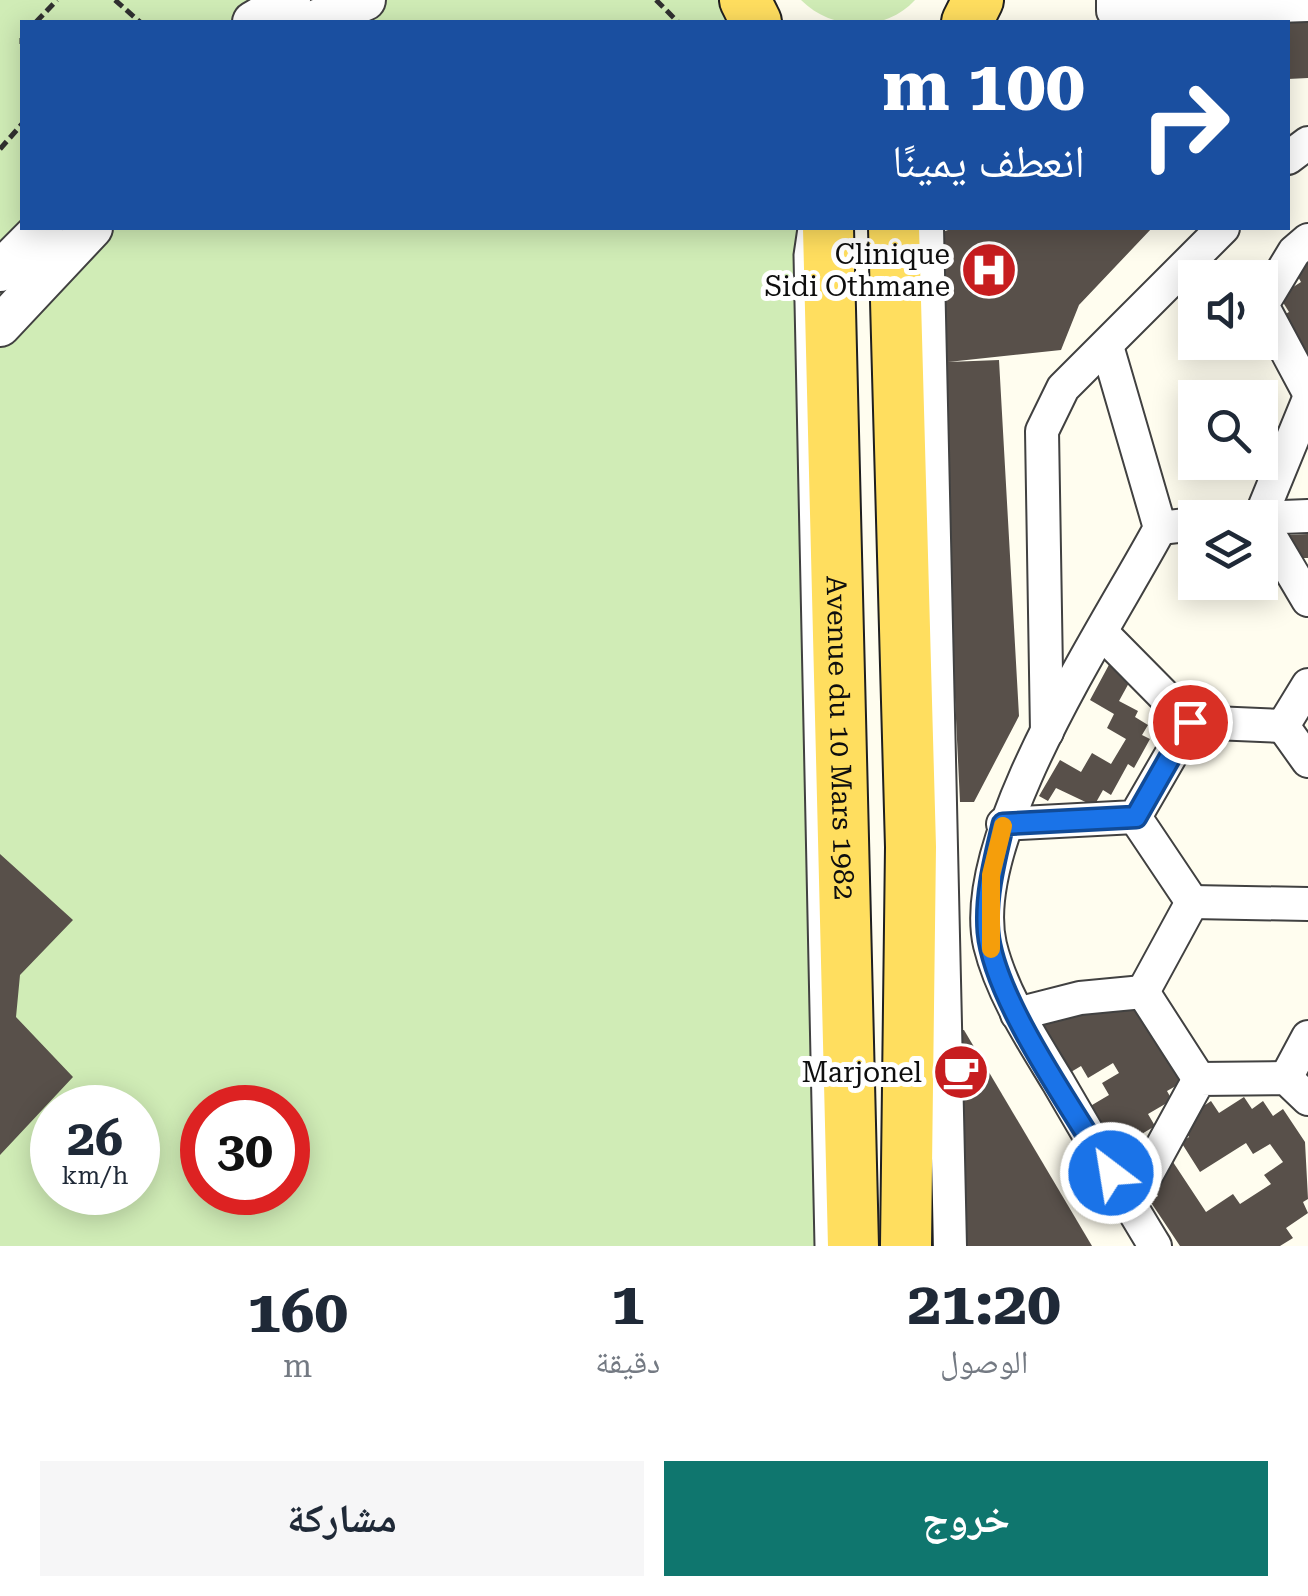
<!DOCTYPE html>
<html lang="ar">
<head>
<meta charset="utf-8">
<style>
	body { margin:0; font-family:"Roboto Serif","Noto Naskh Arabic",serif; background:#f6f6f7; color:#1f2937; direction:rtl; height:100vh; display:flex; flex-direction:column; font-size:38px; white-space:nowrap }
	* { box-sizing:border-box; margin:0 }
	p { font-size:32px; color:#747a83 }
	.icon { flex:none; width:55px; height:55px; fill:none; stroke:currentColor; stroke-width:2; stroke-linecap:round; stroke-linejoin:round }
	.map { position:relative; height:1246px; overflow:hidden; direction:ltr }
	.sheet { display:flex; flex-direction:column; background:#fff; flex:1 }
	.sheet>* { flex:none }
	.banner { position:absolute; left:20px; top:20px; width:1270px; height:210px; border-radius:0px; box-shadow:0 5px 25px #0003; direction:rtl; background:#1a4fa0; color:#fff; overflow:hidden }
	.controls { position:absolute; left:1178px; top:260px; display:grid; gap:20px }
	.controls a { display:grid; place-items:center; width:100px; height:100px; border-radius:0px; background:#fff; box-shadow:0 5px 25px #0003; font-size:50px }
	.speed { position:absolute; left:30px; top:1085px; display:flex; gap:20px; font-size:50px; font-weight:700; text-align:center }
	.speed>* { display:grid; place-content:center; width:130px; height:130px; border-radius:50%; background:#fff; box-shadow:0 5px 25px #0003; line-height:1 }
	.speed small { font-size:25px; font-weight:400 }
	.speed .limit { border:15px solid #d22; background:#fff; color:#111 }
	.pin { position:absolute; display:grid; place-items:center; width:85px; height:85px; color:#fff; margin:-42px; border:5px solid #fff; border-radius:50%; box-shadow:0 2px 10px #0007 }
	.me { position:absolute; width:110px; margin:-55px; rotate:329deg; stroke-linejoin:round; filter:drop-shadow(0 0 8px #0008) }
	.turn { display:flex; align-items:center; gap:35px; height:210px; padding:0 40px; font-size:45px }
	.turn .icon { width:130px; height:130px; stroke-width:2.5 }
	.turn b { display:block; font-size:70px; line-height:85px }
	.eta { display:flex; justify-content:space-evenly; align-items:center; height:170px; text-align:center }
	.eta b { font-size:60px; font-weight:700; line-height:70px }
	.primary-button { display:flex; gap:20px; margin-top:auto; padding:20px 40px }
	.primary-button a { flex:1; height:115px; border-radius:0px; background:#0f766e; color:#fff; font-size:40px; font-weight:700; line-height:115px; text-align:center }
	.primary-button a+a { background:#f6f6f7; color:#1f2937 }
	.map>svg:first-child { display:block }
	.green { fill:#d0ecb6; fill-rule:evenodd }
	.building { fill:#58504a }
	.lines { fill:none; stroke-linecap:round; stroke-linejoin:round }
	.service-casing { stroke:#414141; stroke-width:19 }
	.minor-casing { stroke:#414141; stroke-width:36 }
	.tertiary-casing { stroke:#414141; stroke-width:44 }
	.primary-casing { stroke:#1f1f1f; stroke-width:54 }
	.path { stroke:#303030; stroke-width:5; stroke-dasharray:10 5; stroke-linecap:butt }
	.service { stroke:#fff; stroke-width:15 }
	.minor { stroke:#fff; stroke-width:32 }
	.tertiary { stroke:#fff; stroke-width:40 }
	.primary { stroke:#ffde5f; stroke-width:50 }
	.route-casing { stroke:#114b97; stroke-width:25 }
	.route { stroke:#1a73e8; stroke-width:18 }
	.slow { stroke:#f59e0b; stroke-width:18 }
	.labels { text-anchor:middle; dominant-baseline:central; stroke-width:10; stroke-linejoin:round; paint-order:stroke }
	.poi-label { font-size:28px; fill:#0e0e0e; stroke:#fff; text-anchor:end }
	.street-label { font-size:28px; fill:#0e0e0e; stroke:#fff }
</style>
</head>
<body>
<div class="map">
<svg width="1308" height="1246" viewBox="0 0 1308 1246">
	<rect width="100%" height="100%" fill="#fffdef"/>
	<g class="green">
		<path d="M0 0H736L747 22H22V228H800L821 1246H0ZM52 1108H138V1192H52ZM202 1108H288V1192H202Z"/>
		<path d="M801 0H915C885 33 832 31 801 0Z"/>
	</g>
	<g class="building">
		<path d="M1308 22V78L1288 79V23Z"/>
		<path d="M953 228H1152L1079 305 1061 350 948 362 999 360 1019 716 974 802H960L939 363 938 234Z"/>
		<path d="M1308 250V365L1280 317 1289 312 1279 296 1301 282 1289 261Z"/>
		<path d="M1308 534V558H1289L1288 535Z"/>
		<path d="M1111 661 1130 681 1119 701 1138 711 1135 717 1148 725 1142 735 1150 739 1134 768 1128 764 1111 795 1103 790 1094 806 1056 788 1048 801 1039 796 1060 760 1081 772 1092 753 1111 764 1126 739 1107 728 1114 714 1090 700Z"/>
		<path d="M0 854 73 920 20 975 16 1017 73 1077 0 1155Z"/>
		<path d="M1120 997 1138 1008 1181 1083 1167 1091 1172 1100 1148 1114 1155 1126 1140 1135 1148 1148 1120 1164 1087 1108 1109 1095 1102 1083 1119 1073 1113 1063 1088 1078 1081 1066 1061 1078 1028 1022 1085 1006 1090 1015Z"/>
		<path d="M964 1030 1092 1246H959L947 1031Z"/>
		<path d="M1244 1097 1252 1109 1263 1101 1273 1116 1283 1109 1305 1142 1308 1199 1303 1202 1308 1213 1286 1228 1293 1238 1280 1246H1180L1150 1201 1158 1196 1154 1189 1161 1184 1152 1171 1171 1159 1206 1212 1233 1194 1240 1204 1271 1184 1264 1175 1283 1162 1270 1144 1253 1154 1246 1143 1200 1172 1181 1142 1189 1137 1180 1122 1211 1101 1219 1113Z"/>
	</g>
	<g class="lines">
		<g class="service-casing">
			<path id="service" d="M806 228 802 255 823 1246"/>
		</g>
		<g class="minor-casing">
			<g id="minor">
				<path d="M1113 0V11L1308 5"/>
				<path d="M1288 158 1308 143"/>
				<path d="M927 228 950 1246"/>
				<path d="M1308 240 1294 252 1262 305 1308 391"/>
				<path d="M1107 346 1160 528C1108 625 965 838 990 945 1002 994 1032 1039 1058 1082 1090 1137 1122 1192 1155 1246"/>
				<path d="M1260 518 1308 401"/>
				<path d="M1260 518 1308 516"/>
				<path d="M1260 519 1308 600"/>
				<path d="M1160 528 1195 524"/>
				<path d="M1103 634 1190 722 1283 726"/>
				<path d="M1308 685 1283 726 1308 761"/>
				<path d="M1047 732 1042 431 1063 388 1223 228"/>
				<path d="M1135 817 1192 902"/>
				<path d="M1003 824 1135 817 1190 722"/>
				<path d="M1192 902 1308 904"/>
				<path d="M1143 992 1199 1079"/>
				<path d="M1143 992 1192 902"/>
				<path d="M1017 1014 1080 998 1143 992"/>
				<path d="M1286 1078 1308 1037"/>
				<path d="M1130 1205 1199 1079 1286 1078 1308 1099"/>
			</g>
		</g>
		<g class="tertiary-casing">
			<g id="tertiary">
				<path d="M253 22 290 0"/>
				<path d="M312 22 365 0"/>
				<path d="M0 271 43 228"/>
				<path d="M0 326 92 228"/>
			</g>
		</g>
		<g class="primary-casing">
			<g id="primary">
				<path d="M745 0 756 22"/>
				<path d="M967 22 978 0"/>
				<path id="s1" d="M828 228 853 1246"/>
				<path d="M894 228 911 847 906 1246"/>
			</g>
		</g>
		<g class="path">
			<path d="M115 0 140 22"/>
			<path d="M656 0 678 22"/>
			<path d="M36 22 57 0"/>
			<path d="M22 38V44"/>
			<path d="M0 149 22 124"/>
		</g>
		<use href="#service" class="service"/>
		<use href="#minor" class="minor"/>
		<use href="#tertiary" class="tertiary"/>
		<use href="#primary" class="primary"/>
	</g>
	<g class="lines">
		<g class="route-casing">
			<path id="route" d="M1111 1173C1075 1112 994 1000 988 932 985 895 995 859 1003 824L1136 817 1190 722"/>
		</g>
		<use href="#route" class="route"/>
		<path class="slow" d="M991 949V875L1003 826"/>
	</g>
	<defs>
		<g id="hospital-disc" transform="scale(2.875)"><circle r="9.5" fill="#c71d1f" stroke="#fff"/><path d="M-5-5h3v3.5h4V-5h3V5h-3V1.5h-4V5h-3Z" fill="#fff"/></g>
		<g id="cafe-disc" transform="scale(2.875)"><circle r="9.5" fill="#c71d1f" stroke="#fff"/><path d="M-5.5-4.5H6V0H3Q3 3.5 0 3.5H-2.5Q-5.5 3.5-5.5 0ZM3-3.2v2h1.7v-2ZM-6 4.5H4V6H-6Z" fill="#fff"/></g>
	</defs>
	<g fill-rule="evenodd">
		<use href="#hospital-disc" x="989" y="270"/>
		<use href="#cafe-disc" x="961" y="1072"/>
	</g>
	<g class="labels">
		<g class="poi-label">
			<text x="950" y="254">Clinique<tspan x="950" dy="32">Sidi Othmane</tspan></text>
			<text x="922" y="1072">Marjonel</text>
		</g>
		<g class="street-label">
			<text stroke="none"><textPath href="#s1" startOffset="510">Avenue du 10 Mars 1982</textPath></text>
		</g>
	</g>
</svg>
<div class="controls">
<a><svg class="icon" aria-label="sound" viewBox="0 0 24 24"><path d="M4 9h4l5-4v14l-5-4H4zM17 9q2 3 0 6"/></svg></a>
<a><svg class="icon" aria-label="search" viewBox="0 0 24 24"><circle cx="10" cy="10" r="6"/><path d="M15 15l6 6"/></svg></a>
<a><svg class="icon" aria-label="layers" viewBox="0 0 24 24"><path d="M12 4l9 5-9 5-9-5zM3 14l9 5 9-5"/></svg></a>
</div>
<div class="speed"><div>26<small>km/h</small></div><div class="limit">30</div></div>
<div class="pin" style="left:1190px;top:722px;background:#d93025"><svg class="icon" aria-label="arrive" viewBox="0 0 24 24"><path d="M6 21V4h12l-3 4 3 4H6"/></svg></div>
<svg class="me" style="left:1111px;top:1173px" viewBox="-20 -20 40 40"><circle r="17" fill="#1a73e8" stroke="#fff" stroke-width="3"/><path d="M0-11L8 9 0 5-8 9z" fill="#fff"/></svg>
<div class="banner">
<div class="turn"><svg class="icon" aria-label="right" viewBox="0 0 24 24"><path d="M7 20v-9h11M14 6l5 5-5 5"/></svg><div><b>100 m</b>انعطف يمينًا</div></div>
</div>
</div>
<section class="sheet">
<div class="eta">
<div><b>21:20</b><p>الوصول</p></div>
<div><b>1</b><p>دقيقة</p></div>
<div><b>160</b><p>m</p></div>
</div>
<div class="primary-button"><a>خروج</a><a>مشاركة</a></div>
</section>
</body>
</html>
